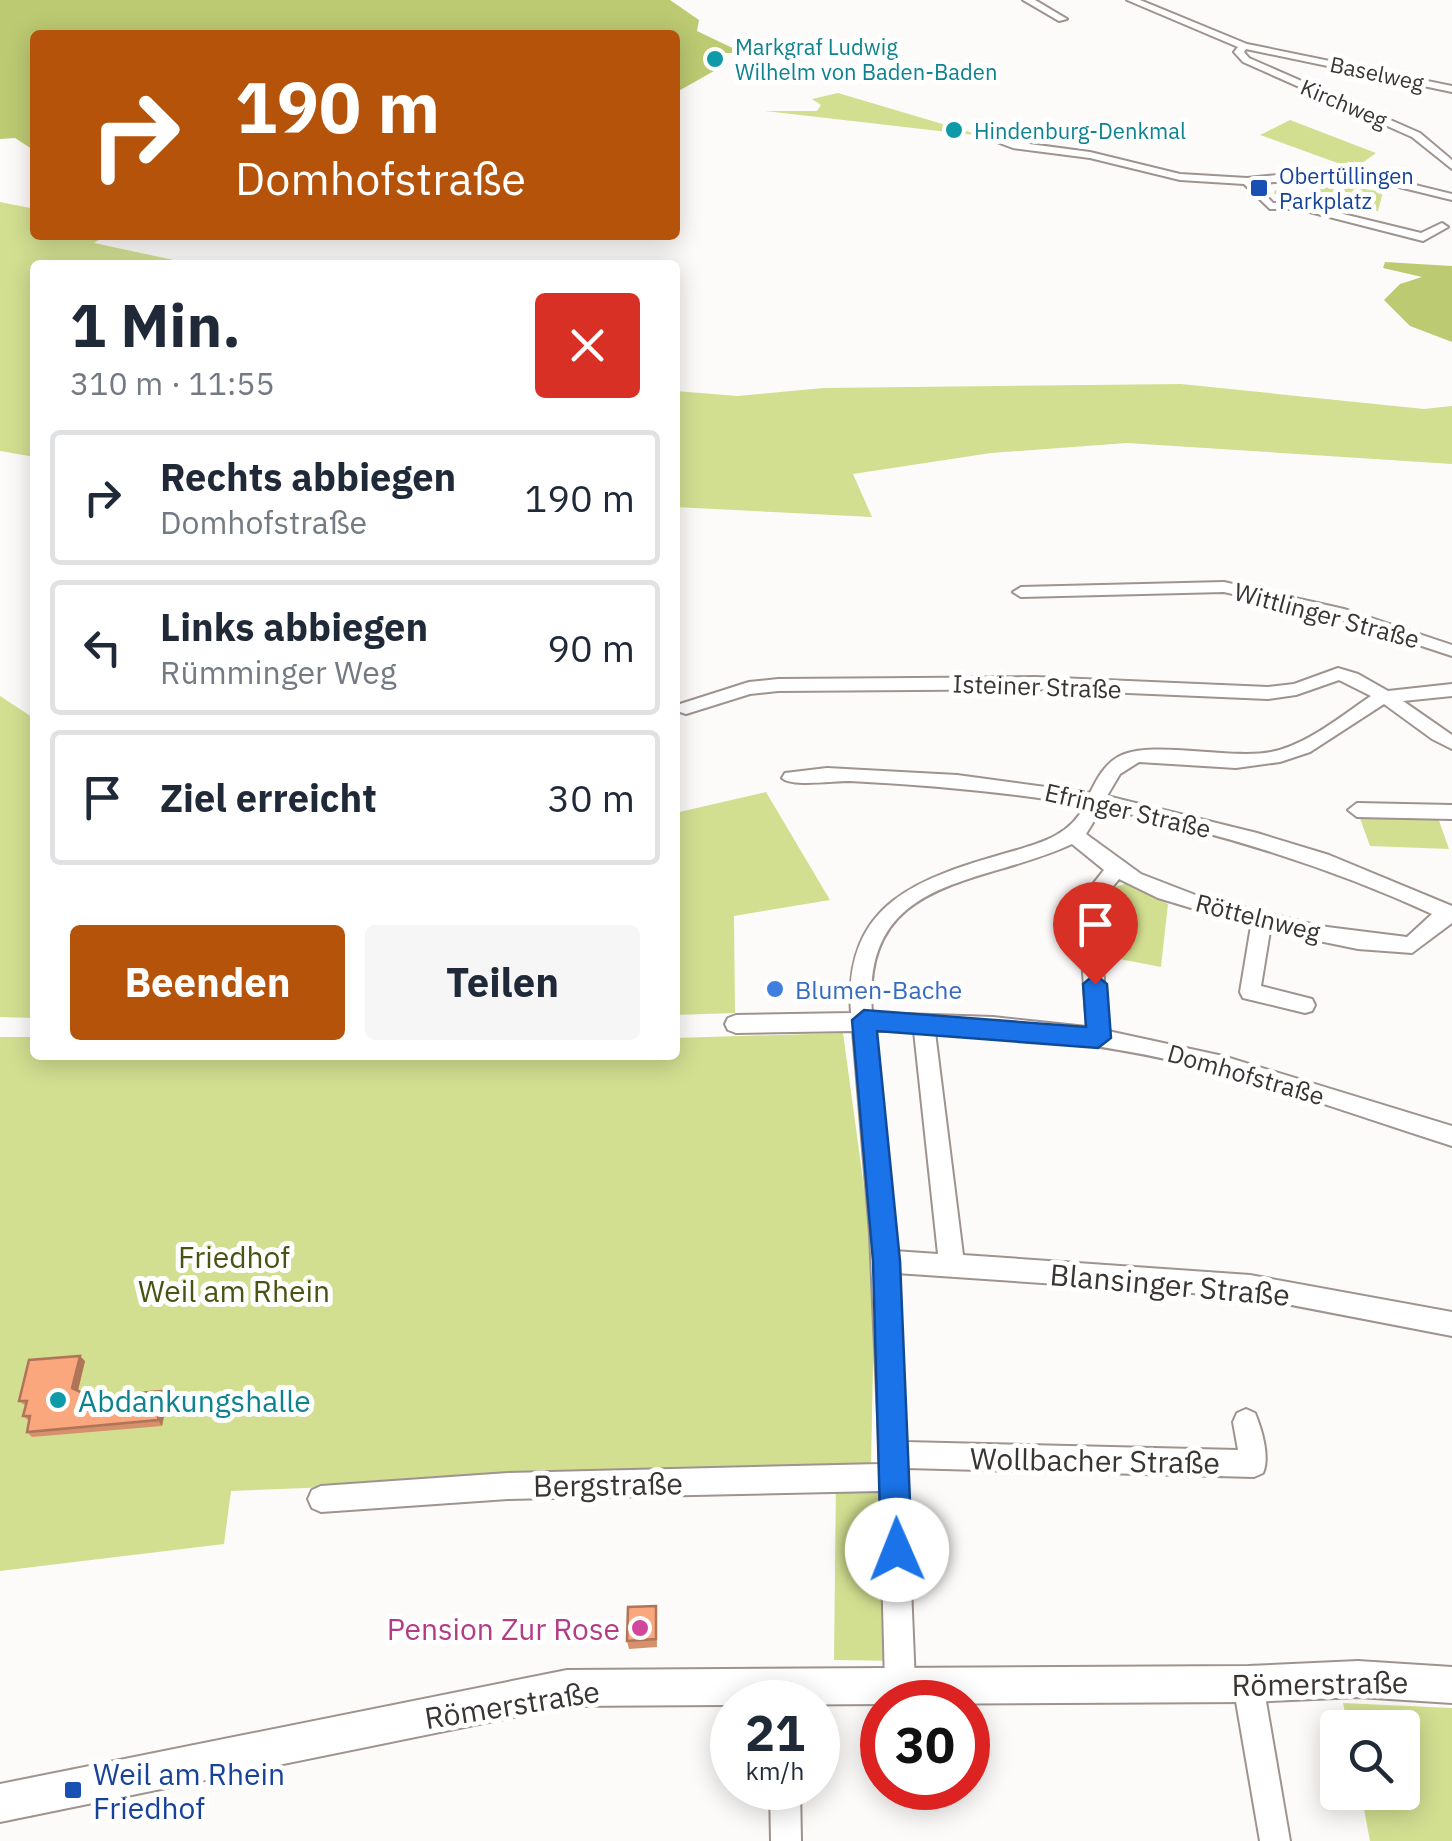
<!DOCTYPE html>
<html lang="de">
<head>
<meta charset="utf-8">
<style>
	body { margin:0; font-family:"IBM Plex Sans",sans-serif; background:#f6f6f7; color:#1f2937; height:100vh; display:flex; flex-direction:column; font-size:38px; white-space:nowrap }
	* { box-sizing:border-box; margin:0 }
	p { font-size:32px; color:#747a83 }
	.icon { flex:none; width:55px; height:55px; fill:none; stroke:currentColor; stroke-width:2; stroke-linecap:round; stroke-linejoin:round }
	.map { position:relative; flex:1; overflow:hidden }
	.panel { position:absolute; left:30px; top:260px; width:650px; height:800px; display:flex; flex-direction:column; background:#fff; border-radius:10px; box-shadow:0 5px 25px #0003 }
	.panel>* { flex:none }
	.banner { position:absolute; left:30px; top:30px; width:650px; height:210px; border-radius:10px; box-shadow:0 5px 25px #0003; background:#b45309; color:#fff; overflow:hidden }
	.fabs { position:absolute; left:1320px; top:1710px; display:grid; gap:20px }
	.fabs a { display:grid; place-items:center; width:100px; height:100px; border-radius:10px; background:#fff; box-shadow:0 5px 25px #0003; font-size:50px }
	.speed { position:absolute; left:710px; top:1680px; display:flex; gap:20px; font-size:50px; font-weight:700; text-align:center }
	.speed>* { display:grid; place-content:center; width:130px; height:130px; border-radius:50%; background:#fff; box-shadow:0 5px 25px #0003; line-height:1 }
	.speed small { font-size:25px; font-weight:400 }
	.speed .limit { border:15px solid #d22; background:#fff; color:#111 }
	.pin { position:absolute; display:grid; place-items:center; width:85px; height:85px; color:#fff; margin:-102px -42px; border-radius:50% 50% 50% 0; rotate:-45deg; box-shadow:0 0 10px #0007 }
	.pin .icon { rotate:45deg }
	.me { position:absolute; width:110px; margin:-55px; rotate:359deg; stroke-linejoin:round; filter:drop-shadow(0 0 8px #0008) }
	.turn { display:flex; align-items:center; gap:35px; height:210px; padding:0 40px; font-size:45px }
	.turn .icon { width:130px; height:130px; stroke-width:2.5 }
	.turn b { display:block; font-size:70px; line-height:85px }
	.round { display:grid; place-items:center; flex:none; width:105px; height:105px; border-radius:10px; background:#f6f6f7 }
	.headline { display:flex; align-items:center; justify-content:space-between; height:170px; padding:0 40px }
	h1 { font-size:60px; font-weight:700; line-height:75px }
	.button { display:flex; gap:20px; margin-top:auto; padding:20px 40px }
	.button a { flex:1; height:115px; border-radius:10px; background:#b45309; color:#fff; font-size:40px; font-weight:700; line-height:115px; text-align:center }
	.button a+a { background:#f6f6f7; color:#1f2937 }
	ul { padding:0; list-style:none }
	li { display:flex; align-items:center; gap:30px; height:135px; margin:0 20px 15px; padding:0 20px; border:5px solid #e0e1e3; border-radius:10px }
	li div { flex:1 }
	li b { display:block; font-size:38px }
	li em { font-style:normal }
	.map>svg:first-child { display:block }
	.green { fill:#d2df91 }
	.forest { fill:#bcca72 }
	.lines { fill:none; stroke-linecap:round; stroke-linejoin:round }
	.minor-casing { stroke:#9e938e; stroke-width:4 }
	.tertiary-casing { stroke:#9e938e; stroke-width:4 }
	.minor { fill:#fff; fill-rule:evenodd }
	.tertiary { fill:#fff; fill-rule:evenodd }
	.wall { fill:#d7906c }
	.shaded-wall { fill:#af7558 }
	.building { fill:#faa77d; stroke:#af7558; stroke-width:2.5 }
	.route { fill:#1a73e8; stroke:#114b97; stroke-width:2.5 }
	.culture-dot { fill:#0f9aa8; stroke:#fff; stroke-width:4 }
	.transit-dot { fill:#1a4fb4; stroke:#fff; stroke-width:4 }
	.shop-dot { fill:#3f7fe0; stroke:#fff; stroke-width:4 }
	.hotel-dot { fill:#d1479c; stroke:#fff; stroke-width:4 }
	.labels { text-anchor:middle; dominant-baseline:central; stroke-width:10; stroke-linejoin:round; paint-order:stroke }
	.far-culture-label { font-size:22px; fill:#0d838f; stroke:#fff; text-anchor:start }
	.far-street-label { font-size:22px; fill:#3a3533; stroke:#fff }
	.far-transit-label { font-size:22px; fill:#164399; stroke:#fff; text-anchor:start }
	.street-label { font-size:25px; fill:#3a3533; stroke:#fff }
	.shop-label { font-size:25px; fill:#366cbe; stroke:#fff; text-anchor:start }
	.near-park-label { font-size:30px; fill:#4b5313; stroke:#fff }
	.near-street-label { font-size:30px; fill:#3a3533; stroke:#fff }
	.near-culture-label { font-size:30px; fill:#0d838f; stroke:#fff; text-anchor:start }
	.near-hotel-label { font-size:30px; fill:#b23c85; stroke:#fff; text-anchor:end }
	.near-transit-label { font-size:30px; fill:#164399; stroke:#fff; text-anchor:start }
</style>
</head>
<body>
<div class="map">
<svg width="1452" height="1841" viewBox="0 0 1452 1841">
	<rect width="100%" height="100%" fill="#fdfbfa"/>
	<g class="green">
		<path d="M838 93 983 136 765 111H817L821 105 812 99Z"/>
		<path d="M1290 120 1376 153 1354 169 1260 135Z"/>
		<path d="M1320 182 1383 192 1378 211 1274 194 1275 190 1316 196Z"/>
		<path d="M0 202 35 209V235H106L94 243 197 265H35V457L0 451Z"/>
		<path d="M1181 384 1424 409 1452 406V464L1127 443 991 453 853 474 872 517 675 507V391L738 396 823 388Z"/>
		<path d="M0 696 35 719V1018L0 1017Z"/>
		<path d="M766 792 830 900 734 916 735 1013 675 1015V813Z"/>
		<path d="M1357 810 1436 812 1449 849 1370 846Z"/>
		<path d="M1128 883 1168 904 1161 967 1099 955 1093 911 1108 889Z"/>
		<path d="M843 1033 875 1268 871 1466 231 1491 224 1544 0 1571V1037H35V1055H675V1038Z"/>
		<path d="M895 1477 899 1661 834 1660 836 1478Z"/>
		<path d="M1343 1703 1452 1708V1841H1370L1361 1793 1402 1792V1728L1348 1727Z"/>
	</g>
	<g class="forest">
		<path d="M0 0H670L699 20 697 31 743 53H714V71L675 93V35H35V151L15 138 0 139Z"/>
		<path d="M1385 262 1452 266V342L1410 326 1384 300 1400 284 1422 277 1383 268Z"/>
	</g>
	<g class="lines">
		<g class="minor-casing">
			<g id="minor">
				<path d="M1023 0H1035L1067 19 1059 21Z"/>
				<path d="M1127 0H1140L1247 44 1452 86V92L1246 49 1244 52 1249 58 1420 133 1452 160V169L1412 137 1243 62 1234 52 1238 47Z"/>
				<path d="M993 134 1015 142 1090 152 1180 174 1247 178 1346 168 1452 194V200L1346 174 1256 184 1273 203H1298L1421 233 1442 223 1448 227 1423 241 1298 209H1270L1244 184 1180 180 1090 158 1013 148 989 139 988 137Z"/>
				<path d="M1224 582 1344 609 1452 645V656L1334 617 1224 592 1021 597 1013 592 1021 587Z"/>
				<path d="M1338 668 1358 674 1388 691 1452 684V696L1403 701 1452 735V749L1432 739 1384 704 1310 752 1280 762 1236 768 1139 762 1120 774 1107 796 1257 833 1329 855 1452 906V923L1412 953 1358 949 1270 931 1261 986 1312 999 1315 1005 1312 1011 1305 1013 1243 998 1240 992 1251 926 1158 898 1119 879 1098 905 1108 1031 1223 1056 1452 1126V1146C1364 1118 1277 1086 1187 1064 1105 1044 1020 1035 935 1032L963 1255 1250 1275 1452 1312V1336L1250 1297 896 1273 905 1442 1238 1450 1233 1422 1237 1413 1246 1409 1255 1413C1262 1430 1270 1457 1263 1473L1254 1477 906 1468 915 1683 910 1693 900 1698 890 1693 885 1683 880 1491 508 1499 321 1512 312 1508 308 1499 312 1490 321 1486 508 1473 880 1464 870 1233 853 1031 736 1033 728 1030 725 1024 728 1018 736 1015 851 1013C843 902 919 878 1010 852 1040 843 1070 836 1085 805 1006 792 929 785 850 781 833 781 791 787 782 778L785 773 827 768 957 775 1090 793C1097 779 1104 765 1118 757 1149 739 1229 760 1271 752 1307 745 1341 716 1371 696L1339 680 1296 695 1268 699 1035 689 778 691 750 694 686 714 680 712 677 708 680 704 749 682 778 679 1035 677 1268 687 1294 684ZM1102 808C1216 832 1326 865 1432 914L1407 937 1319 926 1198 896 1141 874 1086 834ZM1072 844 1104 870 1078 903 1087 1027 993 1017 872 1013C861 875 980 887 1072 844ZM874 1031H914L938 1254 894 1251Z"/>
				<path d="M1357 803 1452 805V819L1357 817 1348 810Z"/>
				<path d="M1248 1669 1258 1674 1263 1684 1290 1841H1260L1233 1684 1238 1674Z"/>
				<path d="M770 1788H800L801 1841H771Z"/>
			</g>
		</g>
		<g class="tertiary-casing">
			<path id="tertiary" d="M1358 1661 1452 1667V1703L1358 1697 1248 1702 567 1706 0 1822V1784L567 1670 1248 1666Z"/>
		</g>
		<use href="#minor" class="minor"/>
		<use href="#tertiary" class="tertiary"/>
	</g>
	<g class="wall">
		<path d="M85 1361 78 1391 91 1397 168 1396 162 1426 32 1437 27 1432 29 1421 23 1416 26 1406 19 1401Z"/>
		<path d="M656 1606 657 1647 629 1649 627 1641Z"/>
	</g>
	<g class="shaded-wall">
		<path d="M80 1356 85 1361 77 1394 72 1388Z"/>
		<path d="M163 1391 168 1396 162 1426 158 1420Z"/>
	</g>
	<g class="building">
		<path d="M80 1356 72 1388 91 1397 163 1391 158 1420 27 1432 30 1416H23L27 1401H19L29 1360Z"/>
		<path d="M656 1606V1639L627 1641 628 1607Z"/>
	</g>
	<path class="route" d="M1095 974 1107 984 1111 1038 1098 1048 877 1031 900 1261 912 1550 908 1562 897 1566 886 1562 881 1550 873 1261 852 1020 864 1010 1086 1027 1083 984Z"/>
	<g class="culture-dot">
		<circle cx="715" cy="59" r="10"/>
		<circle cx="954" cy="130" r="10"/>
		<circle cx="58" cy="1400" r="10"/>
	</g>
	<g class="transit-dot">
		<rect x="1249" y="178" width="20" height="20" rx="5"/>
		<rect x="63" y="1780" width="20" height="20" rx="5"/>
	</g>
	<circle class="shop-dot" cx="775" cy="989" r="10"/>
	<circle class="hotel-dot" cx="640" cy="1628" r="10"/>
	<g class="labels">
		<g class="far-culture-label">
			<text x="735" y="46">Markgraf Ludwig<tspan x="735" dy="25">Wilhelm von Baden-Baden</tspan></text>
			<text x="974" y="130">Hindenburg-Denkmal</text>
		</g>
		<g class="far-street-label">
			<text transform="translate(1377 73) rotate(12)">Baselweg</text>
			<text transform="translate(1344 103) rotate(23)">Kirchweg</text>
		</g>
		<g class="far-transit-label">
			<text x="1279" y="175">Obertüllingen<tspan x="1279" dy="25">Parkplatz</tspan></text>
		</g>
		<g class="street-label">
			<text transform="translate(1327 615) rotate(15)">Wittlinger Straße</text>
			<text transform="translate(1037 686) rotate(2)">Isteiner Straße</text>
			<text transform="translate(1128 810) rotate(13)">Efringer Straße</text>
			<text transform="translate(1258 917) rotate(14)">Röttelnweg</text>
			<text transform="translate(1246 1074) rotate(16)">Domhofstraße</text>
		</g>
		<g class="shop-label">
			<text x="795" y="989">Blumen-Bache</text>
		</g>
		<g class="near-park-label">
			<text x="234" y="1256">Friedhof<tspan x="234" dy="34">Weil am Rhein</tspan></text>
		</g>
		<g class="near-street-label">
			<text transform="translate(1170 1284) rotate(5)">Blansinger Straße</text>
			<text transform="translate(1095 1460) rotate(1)">Wollbacher Straße</text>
			<text transform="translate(608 1484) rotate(-1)">Bergstraße</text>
			<text transform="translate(1320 1683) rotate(-1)">Römerstraße</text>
			<text transform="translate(512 1704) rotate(-9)">Römerstraße</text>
		</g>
		<g class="near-culture-label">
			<text x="78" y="1400">Abdankungshalle</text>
		</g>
		<g class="near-hotel-label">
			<text x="620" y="1628">Pension Zur Rose</text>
		</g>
		<g class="near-transit-label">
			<text x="93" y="1773">Weil am Rhein<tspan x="93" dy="34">Friedhof</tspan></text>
		</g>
	</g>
</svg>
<div class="fabs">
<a><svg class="icon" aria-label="search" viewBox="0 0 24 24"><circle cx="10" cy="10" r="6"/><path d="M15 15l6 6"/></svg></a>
</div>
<div class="speed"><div>21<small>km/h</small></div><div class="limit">30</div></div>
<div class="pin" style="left:1095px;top:984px;background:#d93025"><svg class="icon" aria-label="arrive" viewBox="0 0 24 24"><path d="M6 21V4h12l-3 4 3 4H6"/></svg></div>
<svg class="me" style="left:897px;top:1550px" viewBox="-20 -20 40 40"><circle r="19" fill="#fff"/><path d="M0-13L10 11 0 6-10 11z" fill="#1a73e8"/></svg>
<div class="banner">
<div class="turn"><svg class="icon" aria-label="right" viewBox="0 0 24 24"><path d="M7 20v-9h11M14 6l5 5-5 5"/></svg><div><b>190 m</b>Domhofstraße</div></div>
</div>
<section class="panel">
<div class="headline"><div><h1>1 Min.</h1><p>310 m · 11:55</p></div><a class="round" style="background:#d93025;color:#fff"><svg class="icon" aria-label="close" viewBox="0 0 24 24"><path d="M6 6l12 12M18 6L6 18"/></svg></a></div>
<ul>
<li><svg class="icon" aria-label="right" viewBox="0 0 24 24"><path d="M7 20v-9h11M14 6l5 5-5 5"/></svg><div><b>Rechts abbiegen</b><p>Domhofstraße</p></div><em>190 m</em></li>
<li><svg class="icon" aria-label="left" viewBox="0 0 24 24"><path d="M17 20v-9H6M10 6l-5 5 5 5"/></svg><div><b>Links abbiegen</b><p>Rümminger Weg</p></div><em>90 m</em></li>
<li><svg class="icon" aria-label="arrive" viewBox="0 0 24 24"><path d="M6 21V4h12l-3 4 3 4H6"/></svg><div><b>Ziel erreicht</b></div><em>30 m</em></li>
</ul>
<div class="button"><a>Beenden</a><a>Teilen</a></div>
</section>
</div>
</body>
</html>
